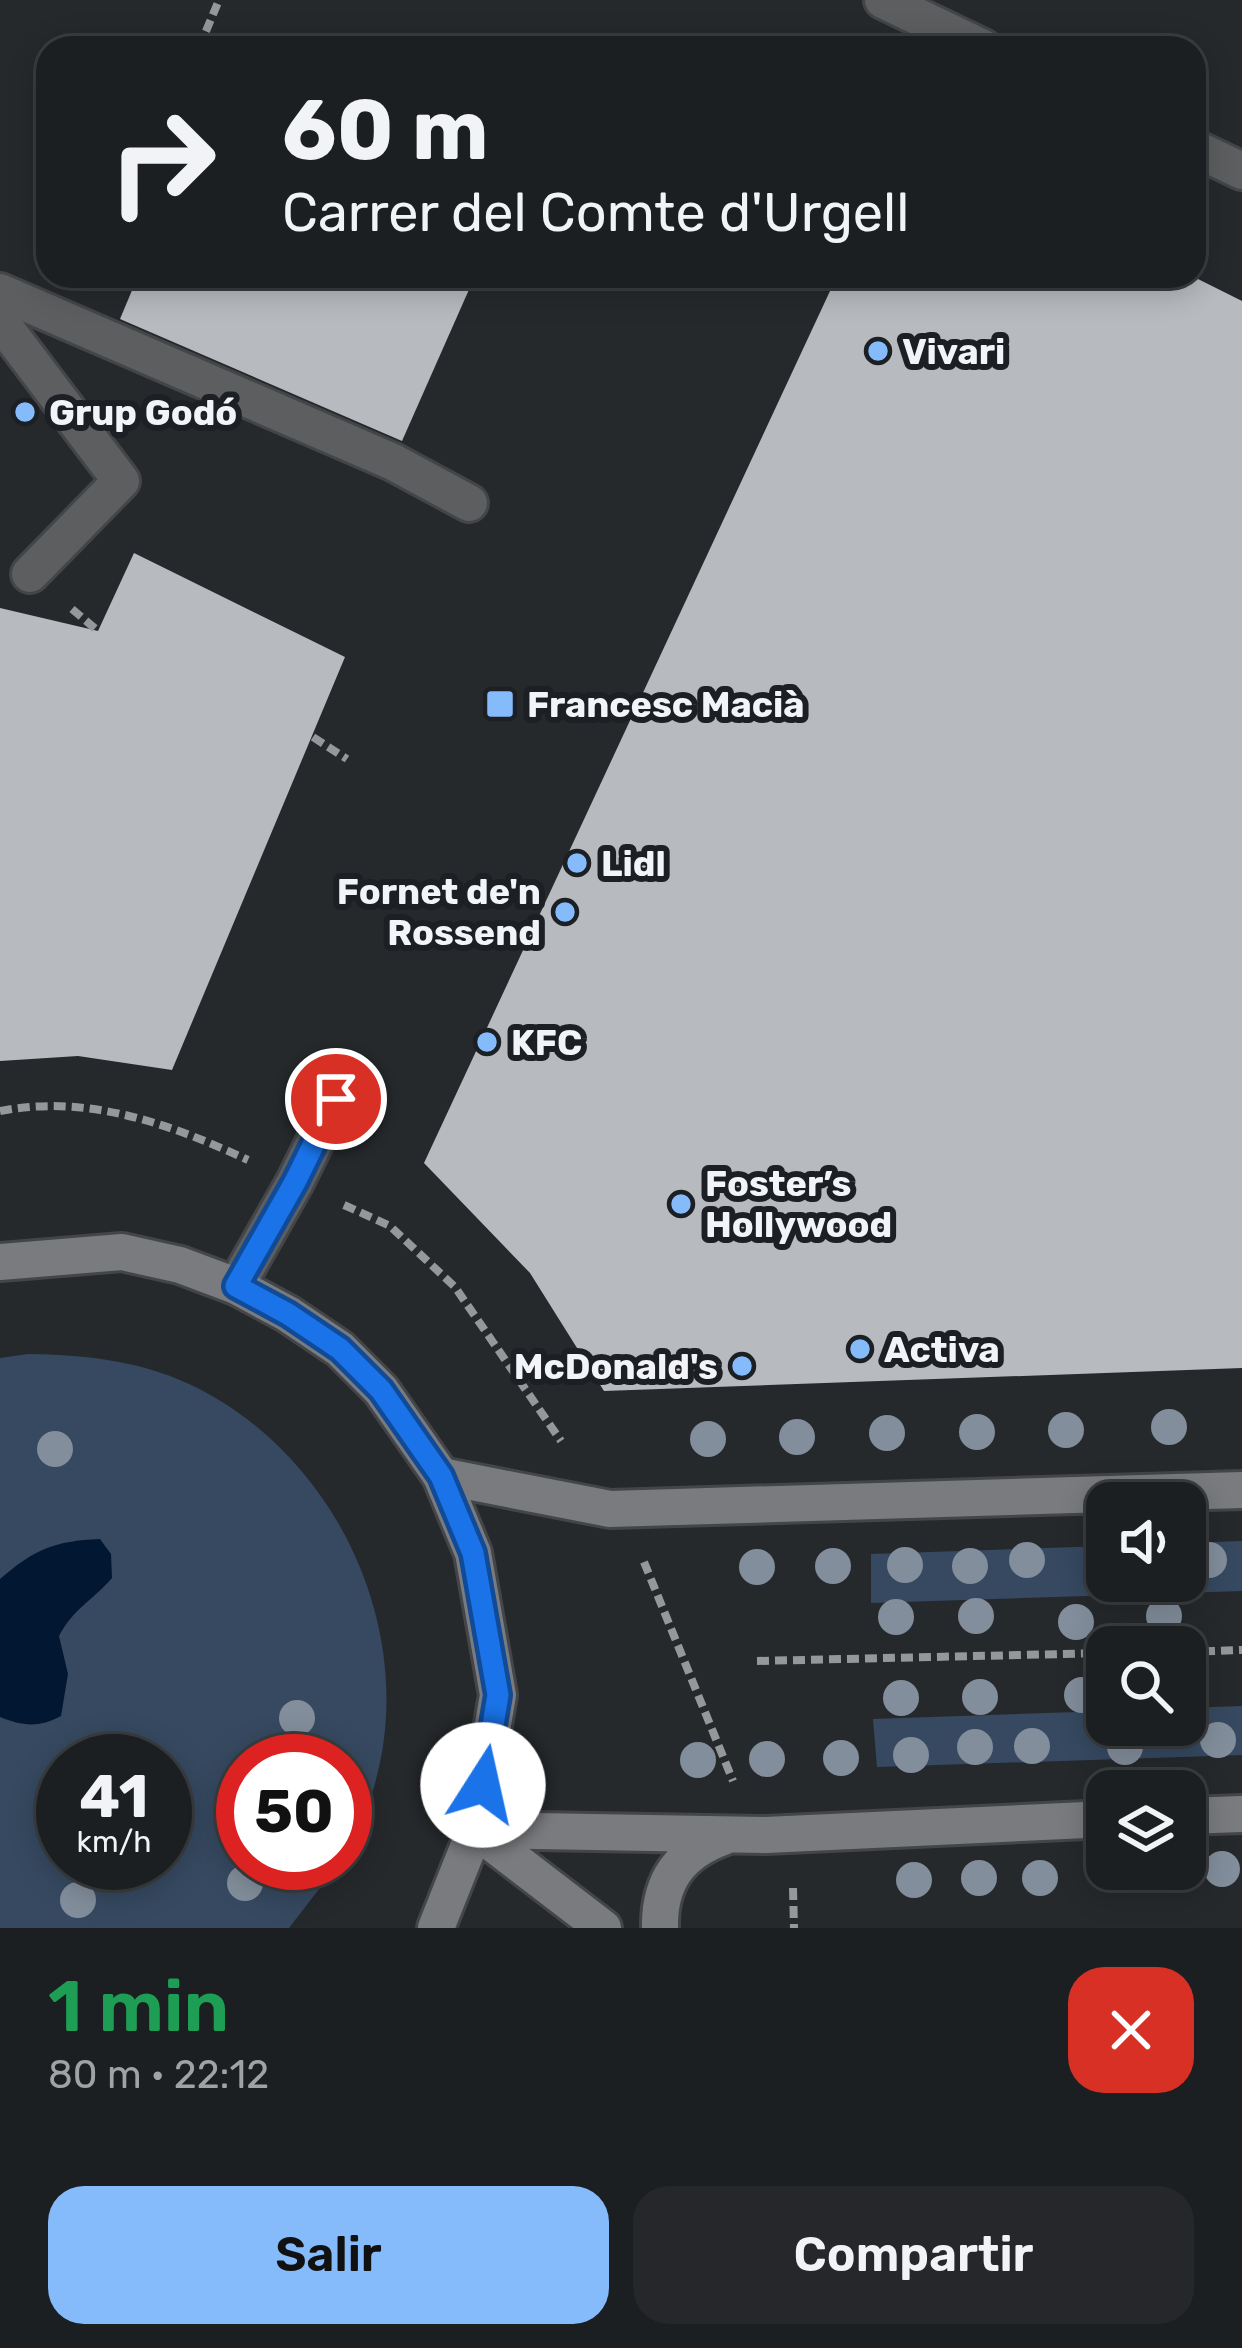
<!DOCTYPE html>
<html lang="es">
<head>
<meta charset="utf-8">
<style>
	body { margin:0; font-family:Rubik,sans-serif; background:#25272a; color:#f1f3f6; height:100vh; display:flex; flex-direction:column; font-size:45px; white-space:nowrap }
	* { box-sizing:border-box; margin:0 }
	p { font-size:39px; color:#a0a2a5 }
	.icon { flex:none; width:66px; height:66px; fill:none; stroke:currentColor; stroke-width:2; stroke-linecap:round; stroke-linejoin:round }
	.map { position:relative; height:1928px; overflow:hidden }
	.drawer { display:flex; flex-direction:column; background:#1c1f21; flex:1 }
	.drawer>* { flex:none }
	.hud { position:absolute; left:36px; top:36px; width:1170px; height:252px; border-radius:36px; box-shadow:0 6px 30px #0003,0 0 0 3px #3a3d3f; background:#1c1f21; color:#f1f3f6; overflow:hidden }
	.fabs { position:absolute; left:1086px; top:1482px; display:grid; gap:24px }
	.fabs a { display:grid; place-items:center; width:120px; height:120px; border-radius:24px; background:#1c1f21; box-shadow:0 6px 30px #0003,0 0 0 3px #3a3d3f; font-size:60px }
	.speed { position:absolute; left:36px; top:1734px; display:flex; gap:24px; font-size:60px; font-weight:700; text-align:center }
	.speed>* { display:grid; place-content:center; width:156px; height:156px; border-radius:50%; background:#1c1f21; box-shadow:0 6px 30px #0003,0 0 0 3px #3a3d3f; line-height:1 }
	.speed small { font-size:30px; font-weight:400 }
	.speed .limit { border:18px solid #d22; background:#fff; color:#111 }
	.pin { position:absolute; display:grid; place-items:center; width:102px; height:102px; color:#fff; margin:-51px; border:6px solid #fff; border-radius:50%; box-shadow:0 3px 12px #0007 }
	.me { position:absolute; width:132px; margin:-66px; rotate:10deg; stroke-linejoin:round; filter:drop-shadow(0 0 9px #0008) }
	.turn { display:flex; align-items:center; gap:42px; height:252px; padding:0 48px; font-size:54px }
	.turn .icon { width:156px; height:156px; stroke-width:2.5 }
	.turn b { display:block; font-size:84px; line-height:102px }
	.round { display:grid; place-items:center; flex:none; width:126px; height:126px; border-radius:36px; background:#25272a }
	.headline { display:flex; align-items:center; justify-content:space-between; height:204px; padding:0 48px }
	h1 { font-size:72px; font-weight:600; line-height:90px; color:#1e9e55 }
	.button { display:flex; gap:24px; margin-top:auto; padding:24px 48px }
	.button a { flex:1; height:138px; border-radius:36px; background:#86bbfb; color:#111; font-size:48px; font-weight:600; line-height:138px; text-align:center }
	.button a+a { background:#25272a; color:#f1f3f6 }
	.map>svg:first-child { display:block }
	.green { fill:#364960; fill-rule:evenodd }
	.water { fill:#021832 }
	.building { fill:#b7bbbf }
	.lines { fill:none; stroke-linecap:round; stroke-linejoin:round }
	.service-casing { stroke:#434548; stroke-width:42 }
	.pedestrian-casing { stroke:#434548; stroke-width:42 }
	.minor-casing { stroke:#434548; stroke-width:42 }
	.secondary-casing { stroke:#434548; stroke-width:42 }
	.path { stroke:#95979a; stroke-width:8; stroke-dasharray:12 6; stroke-linecap:butt }
	.service { stroke:#5c5e5f; stroke-width:36 }
	.pedestrian { stroke:#5c5e5f; stroke-width:36 }
	.minor { stroke:#5c5e5f; stroke-width:36 }
	.secondary { stroke:#797b7e; stroke-width:36 }
	.tree { fill:#838e9c }
	.route-casing { stroke:#114b97; stroke-width:30 }
	.route { stroke:#1a73e8; stroke-width:21 }
	.poi-dot { fill:#86bbfb; stroke:#1c1f23; stroke-width:4.5 }
	.labels { text-anchor:middle; dominant-baseline:central; stroke-width:12; stroke-linejoin:round; paint-order:stroke }
	.poi-label { font-size:36px; font-weight:bold; fill:#f2f4f7; stroke:#1c1f23; text-anchor:start }
</style>
</head>
<body>
<div class="map">
<svg width="1242" height="1928" viewBox="0 0 1242 1928">
	<rect width="100%" height="100%" fill="#26292c"/>
	<g class="green">
		<path d="M28 1354C84 1355 137 1360 189 1384 358 1463 443 1688 345 1853V1761H243V1863H339L289 1928H0V1358ZM63 1761H165V1863H63Z"/>
		<path d="M1242 1541V1591L871 1603V1554L1107 1546V1581H1185V1543Z"/>
		<path d="M1242 1706V1755L877 1767 873 1719 1107 1711V1725H1185V1708Z"/>
	</g>
	<path class="water" d="M100 1539 111 1554 112 1578C93 1600 73 1609 59 1636L68 1674 61 1716C39 1728 22 1726 0 1717V1579C35 1549 54 1541 100 1539Z"/>
	<g class="building">
		<path d="M138 276H475L402 441 120 319Z"/>
		<path d="M837 276H1192L1242 301V1368L604 1391 530 1273 424 1163Z"/>
		<path d="M134 553 345 657 172 1070 78 1056 0 1061V608L98 631Z"/>
	</g>
	<g class="lines">
		<g class="service-casing">
			<path id="service" d="M236 1286 295 1182 336 1099"/>
		</g>
		<g class="pedestrian-casing">
			<g id="pedestrian">
				<path d="M0 292 393 462 469 503"/>
				<path d="M0 321 121 481 30 574"/>
			</g>
		</g>
		<g class="minor-casing">
			<g id="minor">
				<path d="M883 0 983 48"/>
				<path d="M1194 148 1242 171"/>
			</g>
		</g>
		<g class="secondary-casing">
			<g id="secondary">
				<path d="M0 1262 122 1252 180 1265 236 1286 288 1314 340 1349 381 1390 441 1476 473 1553 498 1695 475 1830 436 1928"/>
				<path d="M441 1476 610 1509 1242 1490"/>
				<path d="M1185 1816 1242 1814"/>
				<path d="M475 1830 766 1835 1107 1819"/>
				<path d="M475 1830 603 1928"/>
				<path d="M660 1928C659 1882 679 1853 723 1837"/>
			</g>
		</g>
		<g class="path">
			<path d="M199 48 219 0"/>
			<path d="M72 609 98 631"/>
			<path d="M313 737 347 759"/>
			<path d="M0 1111C88 1094 170 1124 248 1160"/>
			<path d="M344 1205 390 1226 455 1287 561 1441"/>
			<path d="M644 1562 733 1781"/>
			<path d="M1185 1652 1242 1650"/>
			<path d="M757 1661 1107 1653"/>
			<path d="M793 1888 794 1928"/>
		</g>
		<use href="#service" class="service"/>
		<use href="#pedestrian" class="pedestrian"/>
		<use href="#minor" class="minor"/>
		<use href="#secondary" class="secondary"/>
	</g>
	<g class="tree">
		<circle cx="1169" cy="1427" r="18"/>
		<circle cx="1066" cy="1430" r="18"/>
		<circle cx="977" cy="1432" r="18"/>
		<circle cx="887" cy="1433" r="18"/>
		<circle cx="797" cy="1437" r="18"/>
		<circle cx="708" cy="1439" r="18"/>
		<circle cx="55" cy="1449" r="18"/>
		<circle cx="1027" cy="1560" r="18"/>
		<circle cx="1209" cy="1560" r="18"/>
		<circle cx="905" cy="1565" r="18"/>
		<circle cx="833" cy="1566" r="18"/>
		<circle cx="970" cy="1566" r="18"/>
		<circle cx="757" cy="1567" r="18"/>
		<circle cx="976" cy="1616" r="18"/>
		<circle cx="1164" cy="1616" r="18"/>
		<circle cx="896" cy="1617" r="18"/>
		<circle cx="1076" cy="1622" r="18"/>
		<circle cx="1082" cy="1695" r="18"/>
		<circle cx="980" cy="1697" r="18"/>
		<circle cx="901" cy="1698" r="18"/>
		<circle cx="297" cy="1718" r="18"/>
		<circle cx="1218" cy="1740" r="18"/>
		<circle cx="1032" cy="1746" r="18"/>
		<circle cx="975" cy="1747" r="18"/>
		<circle cx="1125" cy="1747" r="18"/>
		<circle cx="911" cy="1755" r="18"/>
		<circle cx="841" cy="1758" r="18"/>
		<circle cx="767" cy="1759" r="18"/>
		<circle cx="698" cy="1760" r="18"/>
		<circle cx="1222" cy="1869" r="18"/>
		<circle cx="979" cy="1878" r="18"/>
		<circle cx="1040" cy="1878" r="18"/>
		<circle cx="914" cy="1880" r="18"/>
		<circle cx="245" cy="1883" r="18"/>
		<circle cx="78" cy="1900" r="18"/>
	</g>
	<g class="lines">
		<g class="route-casing">
			<path id="route" d="M336 1099 295 1182 236 1286 288 1314 340 1349 381 1390 441 1476 473 1553 498 1695 483 1785"/>
		</g>
		<use href="#route" class="route"/>
	</g>
	<g class="poi-dot">
		<circle cx="878" cy="351" r="12"/>
		<circle cx="25" cy="412" r="12"/>
		<rect x="485" y="689" width="30" height="30" rx="6"/>
		<circle cx="577" cy="863" r="12"/>
		<circle cx="565" cy="912" r="12"/>
		<circle cx="487" cy="1042" r="12"/>
		<circle cx="681" cy="1204" r="12"/>
		<circle cx="860" cy="1349" r="12"/>
		<circle cx="742" cy="1366" r="12"/>
	</g>
	<g class="labels">
		<g class="poi-label">
			<text x="902" y="351">Vivari</text>
			<text x="49" y="412">Grup Godó</text>
			<text x="527" y="704">Francesc Macià</text>
			<text x="601" y="863">Lidl</text>
			<text x="541" y="891" text-anchor="end">Fornet de'n<tspan x="541" dy="41">Rossend</tspan></text>
			<text x="511" y="1042">KFC</text>
			<text x="705" y="1183">Foster’s<tspan x="705" dy="41">Hollywood</tspan></text>
			<text x="884" y="1349">Activa</text>
			<text x="718" y="1366" text-anchor="end">McDonald's</text>
		</g>
	</g>
</svg>
<div class="fabs">
<a><svg class="icon" aria-label="sound" viewBox="0 0 24 24"><path d="M4 9h4l5-4v14l-5-4H4zM17 9q2 3 0 6"/></svg></a>
<a><svg class="icon" aria-label="search" viewBox="0 0 24 24"><circle cx="10" cy="10" r="6"/><path d="M15 15l6 6"/></svg></a>
<a><svg class="icon" aria-label="layers" viewBox="0 0 24 24"><path d="M12 4l9 5-9 5-9-5zM3 14l9 5 9-5"/></svg></a>
</div>
<div class="speed"><div>41<small>km/h</small></div><div class="limit">50</div></div>
<div class="pin" style="left:336px;top:1099px;background:#d93025"><svg class="icon" aria-label="arrive" viewBox="0 0 24 24"><path d="M6 21V4h12l-3 4 3 4H6"/></svg></div>
<svg class="me" style="left:483px;top:1785px" viewBox="-20 -20 40 40"><circle r="19" fill="#fff"/><path d="M0-13L10 11 0 6-10 11z" fill="#1a73e8"/></svg>
<div class="hud">
<div class="turn"><svg class="icon" aria-label="right" viewBox="0 0 24 24"><path d="M7 20v-9h11M14 6l5 5-5 5"/></svg><div><b>60 m</b>Carrer del Comte d'Urgell</div></div>
</div>
</div>
<section class="drawer">
<div class="headline"><div><h1>1 min</h1><p>80 m · 22:12</p></div><a class="round" style="background:#d93025;color:#fff"><svg class="icon" aria-label="close" viewBox="0 0 24 24"><path d="M6 6l12 12M18 6L6 18"/></svg></a></div>
<div class="button"><a>Salir</a><a>Compartir</a></div>
</section>
</body>
</html>
